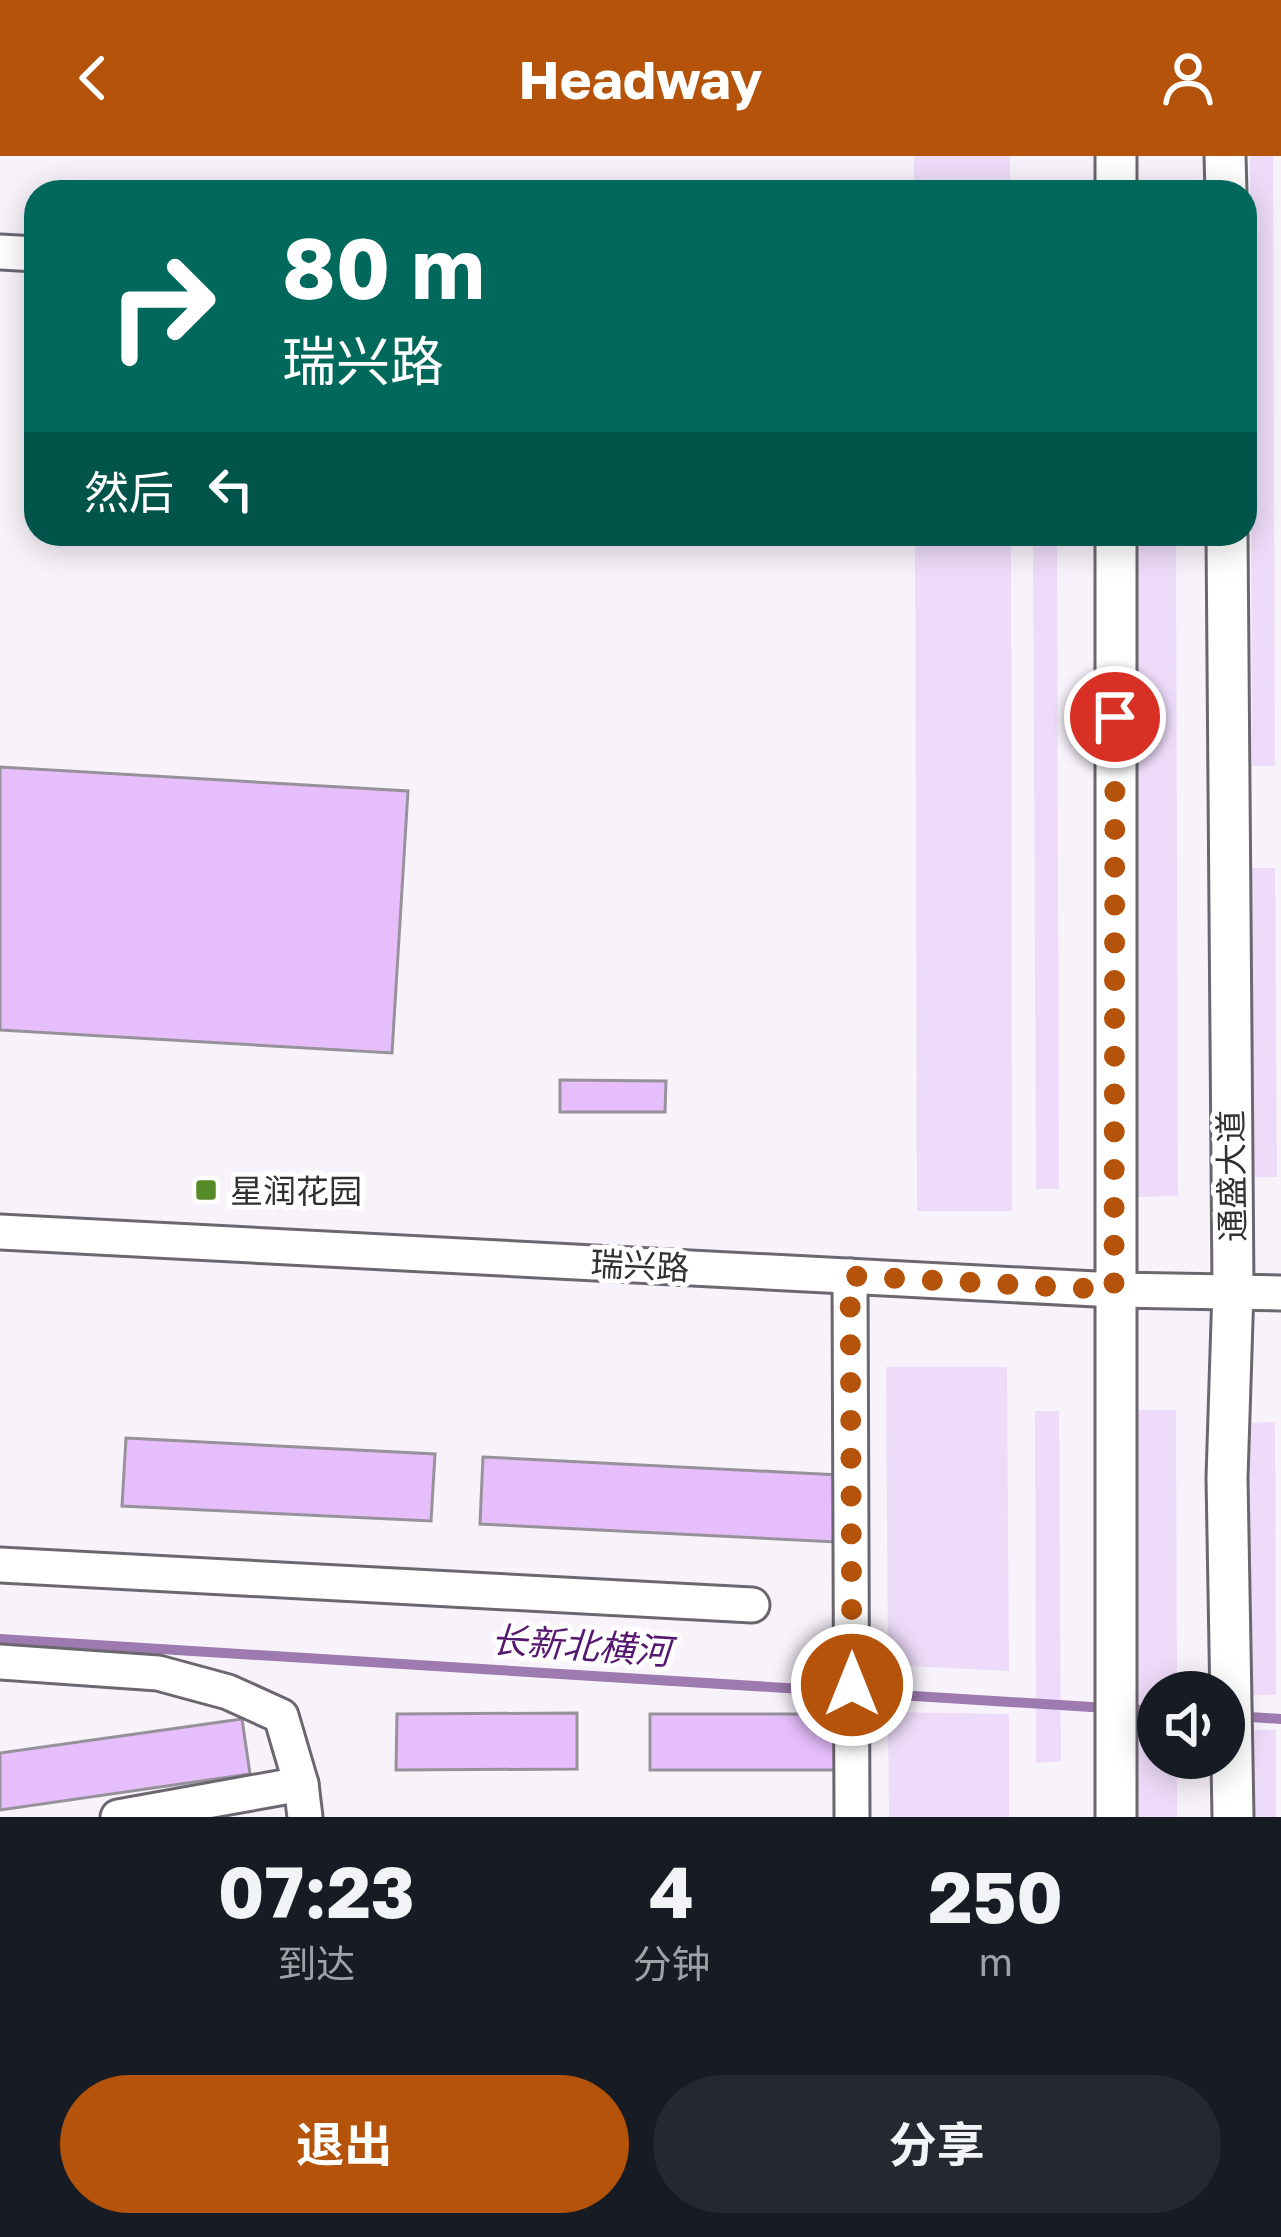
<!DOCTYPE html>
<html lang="zh">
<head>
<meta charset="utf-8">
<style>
	body { margin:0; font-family:"Golos Text","Noto Sans SC",sans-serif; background:#242831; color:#f1f3f6; height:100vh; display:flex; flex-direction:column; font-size:45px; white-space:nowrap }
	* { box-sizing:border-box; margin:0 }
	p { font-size:39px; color:#9ea1a6 }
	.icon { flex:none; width:66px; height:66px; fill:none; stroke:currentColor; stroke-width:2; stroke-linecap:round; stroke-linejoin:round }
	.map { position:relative; height:1661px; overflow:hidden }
	.details { display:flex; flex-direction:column; background:#171b24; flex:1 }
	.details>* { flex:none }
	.banner { position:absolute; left:24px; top:24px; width:1233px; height:366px; border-radius:36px; box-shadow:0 6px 30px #0003; background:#00695c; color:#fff; overflow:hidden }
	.buttons { position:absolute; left:1137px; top:1515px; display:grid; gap:24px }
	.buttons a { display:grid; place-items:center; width:108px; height:108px; border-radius:50%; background:#171b24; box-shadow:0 6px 30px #0003; font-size:60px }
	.pin { position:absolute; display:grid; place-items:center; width:102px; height:102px; color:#fff; margin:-51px; border:6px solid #fff; border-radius:50%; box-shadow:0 3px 12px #0007 }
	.me { position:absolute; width:132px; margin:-66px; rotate:0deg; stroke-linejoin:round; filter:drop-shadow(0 0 9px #0008) }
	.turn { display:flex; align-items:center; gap:42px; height:252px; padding:0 60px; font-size:54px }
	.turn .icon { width:156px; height:156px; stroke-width:2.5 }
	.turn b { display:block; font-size:84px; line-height:102px }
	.then { display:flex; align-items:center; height:114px; padding:0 60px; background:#0003; gap:24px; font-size:45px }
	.eta { display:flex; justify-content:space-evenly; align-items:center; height:204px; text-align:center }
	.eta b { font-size:72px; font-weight:700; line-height:84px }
	.action { display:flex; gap:24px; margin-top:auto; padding:24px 60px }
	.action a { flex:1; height:138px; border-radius:72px; background:#b45309; color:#fff; font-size:48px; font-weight:700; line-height:138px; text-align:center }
	.action a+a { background:#242831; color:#f1f3f6 }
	header { display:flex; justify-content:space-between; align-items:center; height:156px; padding:0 60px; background:#b45309; color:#fff; font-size:54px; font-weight:700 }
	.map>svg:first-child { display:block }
	.green { fill:#eedbf9 }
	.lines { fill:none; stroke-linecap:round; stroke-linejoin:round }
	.stream { stroke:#9d7aaf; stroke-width:10 }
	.building { fill:#e6befb; stroke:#97929a; stroke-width:3 }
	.minor-casing { stroke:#6c676f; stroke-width:39 }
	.major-casing { stroke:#6c676f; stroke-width:45 }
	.minor { stroke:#fff; stroke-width:33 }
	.major { stroke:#fff; stroke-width:39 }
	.route { stroke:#b45309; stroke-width:21; stroke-dasharray:0 37.8 }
	.poi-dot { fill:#558b26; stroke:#fff; stroke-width:4.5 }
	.labels { text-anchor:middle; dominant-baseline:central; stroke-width:10; stroke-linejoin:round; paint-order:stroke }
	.street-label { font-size:33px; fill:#312f32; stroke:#fff }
	.poi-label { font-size:33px; fill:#312f32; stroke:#fff; text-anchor:start }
	.water-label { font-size:36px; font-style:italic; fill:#55176f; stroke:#fff }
</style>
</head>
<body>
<header><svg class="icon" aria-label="back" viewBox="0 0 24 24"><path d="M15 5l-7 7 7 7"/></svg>Headway<svg class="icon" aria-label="person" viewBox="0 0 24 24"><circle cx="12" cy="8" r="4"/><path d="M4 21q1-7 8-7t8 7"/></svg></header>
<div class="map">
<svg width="1281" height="1661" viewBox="0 0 1281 1661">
	<rect width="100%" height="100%" fill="#f8f2fb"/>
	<g class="green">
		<rect x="914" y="0" width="96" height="36"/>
		<path d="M1250 0H1273L1275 610H1252Z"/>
		<path d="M915 378H1011L1012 1055H917Z"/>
		<path d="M1033 378H1057L1059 1033H1036Z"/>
		<path d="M1133 378H1176L1178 1040 1135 1041Z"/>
		<path d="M1252 712H1275L1277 1021H1253Z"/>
		<path d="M886 1211H1007L1009 1515 888 1509Z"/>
		<path d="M1135 1254H1176L1177 1536H1158V1602H1177V1661H1136Z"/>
		<path d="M1035 1255H1059L1061 1605 1036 1607Z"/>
		<path d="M1275 1266 1276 1539H1250L1249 1267Z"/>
		<path d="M888 1556 1009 1558V1661H889Z"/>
		<rect x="1250" y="1574" width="26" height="87"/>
	</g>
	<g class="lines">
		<g class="stream">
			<path d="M0 1483 1107 1552"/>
			<path d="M1125 1553 1158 1555"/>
			<path d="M1236 1560 1281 1563"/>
		</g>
	</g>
	<g class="building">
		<path d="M0 611 408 635 392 897 0 874Z"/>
		<path d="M560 924 666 925 665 956H560Z"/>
		<path d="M126 1282 435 1298 431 1365 122 1350Z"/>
		<path d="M483 1301 839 1319 836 1386 480 1368Z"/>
		<path d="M577 1557V1613L396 1614 397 1558Z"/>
		<rect x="650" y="1558" width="196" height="56"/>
		<path d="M242 1563 250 1618 0 1654V1597Z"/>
	</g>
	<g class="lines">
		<g class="minor-casing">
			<g id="minor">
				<path d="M0 96 36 98"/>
				<path d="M0 1076 1115 1134 1281 1137"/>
				<path d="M850 1120 852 1661"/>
				<path d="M0 1409 752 1449"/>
				<path d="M0 1506 158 1517 228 1536 281 1560 301 1628 305 1661"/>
				<path d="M118 1661 301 1628"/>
			</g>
		</g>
		<g class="major-casing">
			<g id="major">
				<path d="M1225 0 1226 36"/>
				<path d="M1116 36V0"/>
				<path d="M1116 378V1661"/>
				<path d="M1227 378 1233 1133 1227 1322 1233 1661"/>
			</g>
		</g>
		<use href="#minor" class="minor"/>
		<use href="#major" class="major"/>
	</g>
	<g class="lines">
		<path class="route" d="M852 1529 850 1120 1114 1134 1115 561"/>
	</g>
	<rect class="poi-dot" x="194" y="1022" width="24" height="24" rx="6"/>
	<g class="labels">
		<g class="street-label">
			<text transform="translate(1231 1020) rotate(-91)">通盛大道</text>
			<text transform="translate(640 1109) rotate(3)">瑞兴路</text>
		</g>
		<g class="poi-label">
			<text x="230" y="1034">星润花园</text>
		</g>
		<g class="water-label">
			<text transform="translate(581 1489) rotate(4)">长新北横河</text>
		</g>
	</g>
</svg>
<div class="buttons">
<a><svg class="icon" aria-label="sound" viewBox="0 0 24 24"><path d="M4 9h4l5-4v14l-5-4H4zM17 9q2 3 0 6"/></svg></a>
</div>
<div class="pin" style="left:1115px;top:561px;background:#d93025"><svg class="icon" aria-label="arrive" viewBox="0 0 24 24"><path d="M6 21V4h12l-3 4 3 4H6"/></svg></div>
<svg class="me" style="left:852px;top:1529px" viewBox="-20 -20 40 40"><circle r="17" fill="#b45309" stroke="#fff" stroke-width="3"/><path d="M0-11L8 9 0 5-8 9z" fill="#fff"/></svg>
<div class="banner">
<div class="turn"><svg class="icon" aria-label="right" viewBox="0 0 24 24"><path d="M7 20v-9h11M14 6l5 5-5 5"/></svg><div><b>80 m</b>瑞兴路</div></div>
<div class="then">然后<svg class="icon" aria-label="left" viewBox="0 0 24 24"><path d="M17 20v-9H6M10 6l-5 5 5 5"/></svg></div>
</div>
</div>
<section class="details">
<div class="eta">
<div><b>07:23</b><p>到达</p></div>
<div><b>4</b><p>分钟</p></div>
<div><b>250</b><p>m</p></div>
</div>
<div class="action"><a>退出</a><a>分享</a></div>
</section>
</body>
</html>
